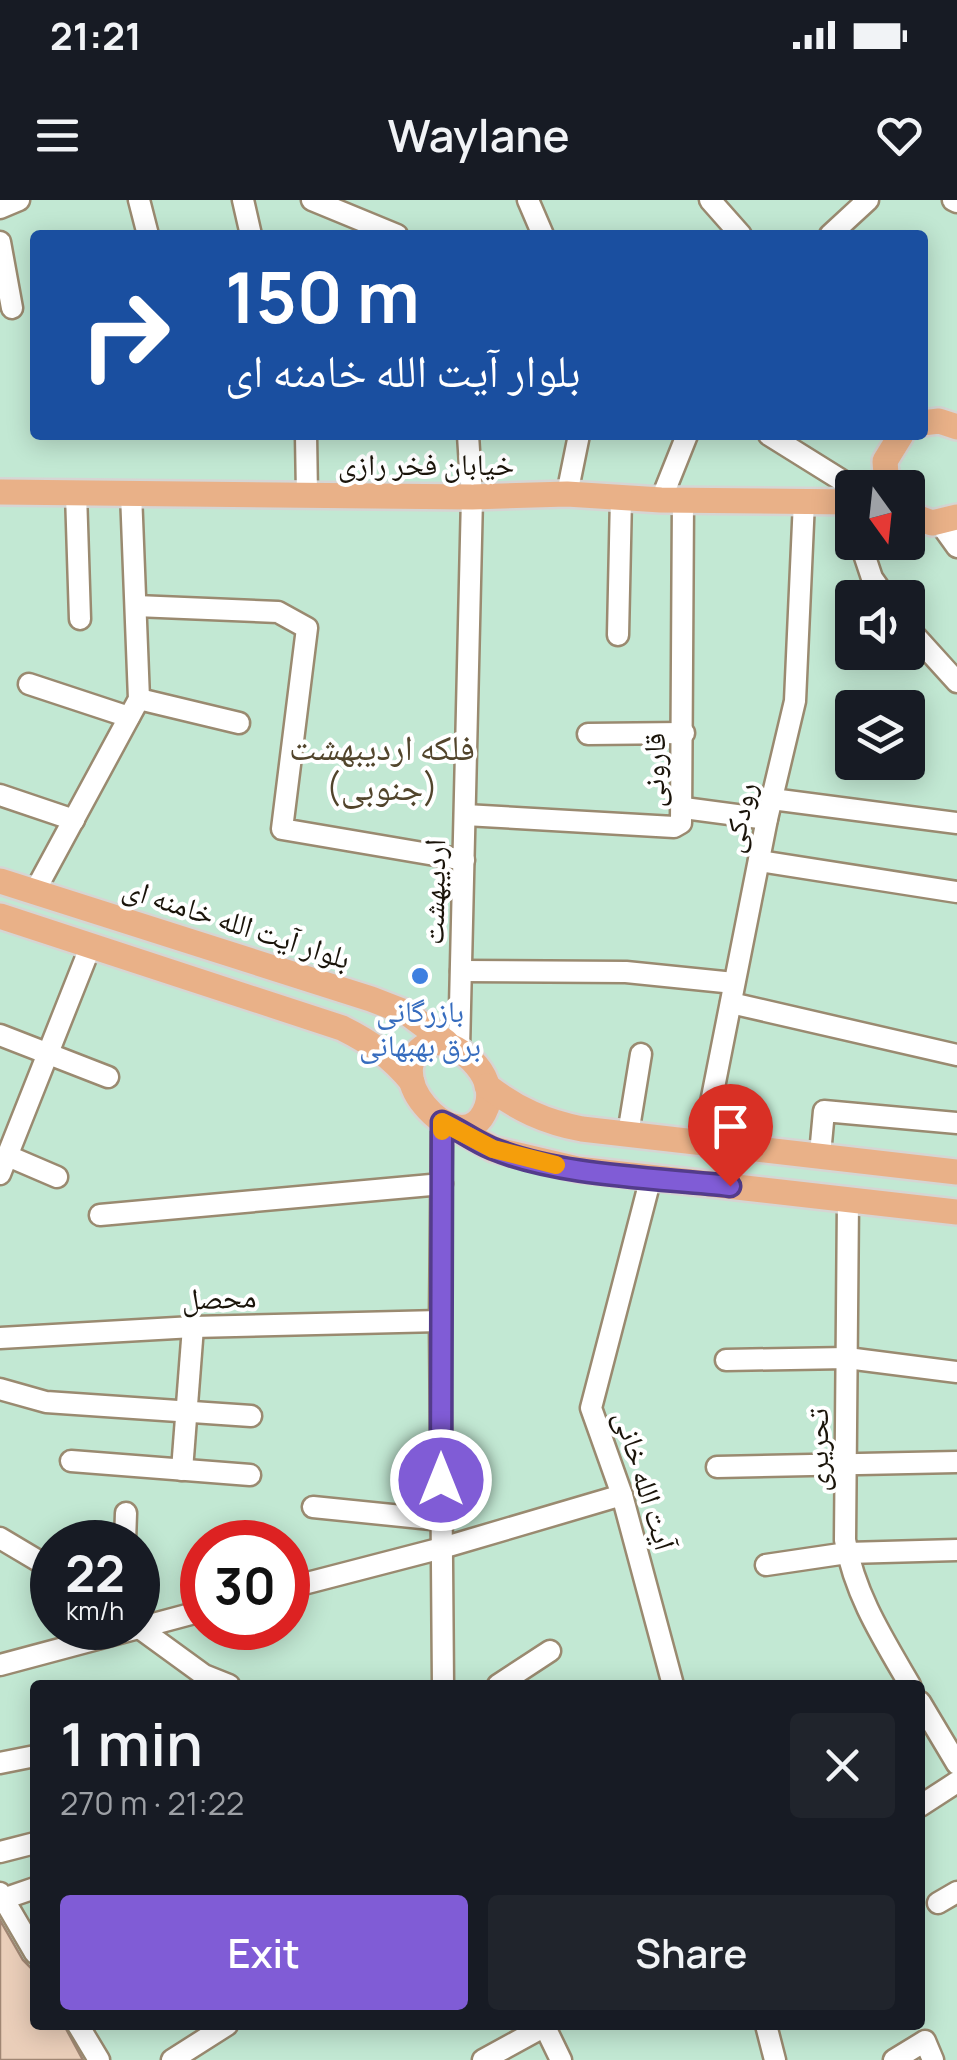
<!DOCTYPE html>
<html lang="en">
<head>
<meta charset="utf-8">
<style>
	body { margin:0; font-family:Manrope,"Noto Naskh Arabic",sans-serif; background:#20242c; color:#f1f3f6; height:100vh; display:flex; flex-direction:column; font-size:38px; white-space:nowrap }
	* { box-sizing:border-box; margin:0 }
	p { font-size:32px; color:#9ea1a6 }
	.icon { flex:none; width:55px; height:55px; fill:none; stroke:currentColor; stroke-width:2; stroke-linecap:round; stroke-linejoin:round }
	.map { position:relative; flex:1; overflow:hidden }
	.details { position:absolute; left:30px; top:1480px; width:895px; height:350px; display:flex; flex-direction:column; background:#171b24; border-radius:10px; box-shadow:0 5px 25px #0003 }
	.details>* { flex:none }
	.top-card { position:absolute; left:30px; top:30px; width:898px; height:210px; border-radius:10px; box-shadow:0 5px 25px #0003; background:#1a4fa0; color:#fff; overflow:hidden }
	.needle { width:65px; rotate:165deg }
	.fabs { position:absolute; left:835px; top:270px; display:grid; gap:20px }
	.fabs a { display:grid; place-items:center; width:90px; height:90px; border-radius:10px; background:#171b24; box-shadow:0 5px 25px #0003; font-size:50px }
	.speed { position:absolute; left:30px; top:1320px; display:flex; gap:20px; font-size:50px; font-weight:700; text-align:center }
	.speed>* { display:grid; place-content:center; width:130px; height:130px; border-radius:50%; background:#171b24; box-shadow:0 5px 25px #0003; line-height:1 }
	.speed small { font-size:25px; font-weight:400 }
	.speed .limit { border:15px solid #d22; background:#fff; color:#111 }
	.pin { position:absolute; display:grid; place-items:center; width:85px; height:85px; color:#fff; margin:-102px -42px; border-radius:50% 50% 50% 0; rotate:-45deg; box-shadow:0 0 10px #0007 }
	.pin .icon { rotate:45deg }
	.me { position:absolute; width:110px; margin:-55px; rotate:0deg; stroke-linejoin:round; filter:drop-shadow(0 0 8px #0008) }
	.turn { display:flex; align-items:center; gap:35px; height:210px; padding:0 30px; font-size:45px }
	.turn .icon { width:130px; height:130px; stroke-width:2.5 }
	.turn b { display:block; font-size:70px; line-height:85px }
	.round { display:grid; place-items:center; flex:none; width:105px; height:105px; border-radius:10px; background:#20242c }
	.summary { display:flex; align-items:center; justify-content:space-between; height:170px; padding:0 30px }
	h1 { font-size:60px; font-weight:600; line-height:75px }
	.primary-button { display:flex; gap:20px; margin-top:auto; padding:20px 30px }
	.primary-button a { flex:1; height:115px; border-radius:10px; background:#805cd6; color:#fff; font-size:40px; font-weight:600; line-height:115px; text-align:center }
	.primary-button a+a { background:#20242c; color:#f1f3f6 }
	.status { display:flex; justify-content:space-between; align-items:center; height:70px; padding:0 50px; background:#171b24; direction:ltr }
	.status svg { height:28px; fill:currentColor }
	header { display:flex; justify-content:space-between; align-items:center; height:130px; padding:0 30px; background:#171b24; font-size:45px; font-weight:600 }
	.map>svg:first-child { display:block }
	.green { fill:#c2e8d3; fill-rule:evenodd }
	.building { fill:#eaceb9; stroke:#a08673; stroke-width:2.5 }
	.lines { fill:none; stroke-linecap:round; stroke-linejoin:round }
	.minor-casing { stroke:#9a8a70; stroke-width:25 }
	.major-casing { stroke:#d6d5d3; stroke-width:30 }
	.minor { stroke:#fff; stroke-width:20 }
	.major { stroke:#e9b188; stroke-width:25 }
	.route-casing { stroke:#533c8b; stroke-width:25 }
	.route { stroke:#805cd6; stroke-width:18 }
	.slow { stroke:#f59e0b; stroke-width:18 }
	.shop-dot { fill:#3f7fe0; stroke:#fff; stroke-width:4 }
	.labels { text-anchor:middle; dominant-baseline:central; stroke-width:8; stroke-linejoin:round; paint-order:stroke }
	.street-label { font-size:30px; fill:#1a140a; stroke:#fff }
	.shop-label { font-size:30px; fill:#366cbe; stroke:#fff }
	.quarter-label { font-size:35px; fill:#52452c; stroke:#fff }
</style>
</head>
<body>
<div class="status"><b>21:21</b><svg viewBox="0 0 49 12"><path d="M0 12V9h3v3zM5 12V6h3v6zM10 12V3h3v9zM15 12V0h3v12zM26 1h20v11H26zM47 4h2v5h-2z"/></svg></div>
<header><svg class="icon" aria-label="menu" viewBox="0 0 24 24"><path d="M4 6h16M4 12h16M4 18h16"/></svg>Waylane<svg class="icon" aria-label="heart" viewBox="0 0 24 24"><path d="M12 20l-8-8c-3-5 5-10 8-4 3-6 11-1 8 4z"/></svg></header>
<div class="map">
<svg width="957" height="1860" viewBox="0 0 957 1860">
	<rect width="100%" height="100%" fill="#fcf9f3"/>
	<path class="green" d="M0 0H957V1860H0ZM35 35H922V235H35ZM852 288H908V342H852ZM852 398H908V452H852ZM852 508H908V562H852ZM52 1342H138V1428H52ZM202 1342H288V1428H202ZM35 1485H920V1825H35Z"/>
	<path class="building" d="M0 1720 23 1760 35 1772V1825H64L83 1860H0Z"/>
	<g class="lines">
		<g class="minor-casing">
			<g id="minor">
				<path d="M139 0 148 35"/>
				<path d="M243 0 251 35"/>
				<path d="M312 0 397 35"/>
				<path d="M528 0 543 35"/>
				<path d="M710 0 741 35"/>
				<path d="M953 0 957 2"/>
				<path d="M0 8 19 0"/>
				<path d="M830 35 868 0"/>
				<path d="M0 42 12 108"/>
				<path d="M306 235 307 295"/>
				<path d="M769 235 854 288"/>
				<path d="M76 293 80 419"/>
				<path d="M567 294 579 235"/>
				<path d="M661 300 687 235"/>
				<path d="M846 302 852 321"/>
				<path d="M939 322 957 347"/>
				<path d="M860 342 872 378 886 398"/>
				<path d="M136 406 278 412 307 428 282 629 464 660"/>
				<path d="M908 428 957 482"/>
				<path d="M618 435 621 297"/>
				<path d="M29 484 129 517"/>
				<path d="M139 499 239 523"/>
				<path d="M588 534 684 533"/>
				<path d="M0 595 74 620"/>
				<path d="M772 599 957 623"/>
				<path d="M684 608 767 619"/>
				<path d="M465 615 674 627 681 623 683 300"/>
				<path d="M759 661 957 692"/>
				<path d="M35 691 139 499 131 293"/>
				<path d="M461 771 626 772 734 783"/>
				<path d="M731 803 957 855"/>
				<path d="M0 835 108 877"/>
				<path d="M459 849 472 297 468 235"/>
				<path d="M442 922 440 1121 443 1485"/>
				<path d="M628 934 641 854"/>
				<path d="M703 943 767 619 795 501 804 301"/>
				<path d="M820 954 824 911 957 923"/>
				<path d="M8 956 57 977"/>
				<path d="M0 974 91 745"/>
				<path d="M651 977 591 1208 622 1295 673 1485"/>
				<path d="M848 1000 845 1340C855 1395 882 1437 910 1485"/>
				<path d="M100 1015 442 984"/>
				<path d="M0 1138 193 1127 440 1121"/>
				<path d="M726 1160 847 1158 957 1172"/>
				<path d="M0 1189 46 1202 251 1216"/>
				<path d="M71 1261 250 1275"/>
				<path d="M717 1267 957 1262"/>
				<path d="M182 1270 193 1127"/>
				<path d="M313 1307 441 1320"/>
				<path d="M0 1338 52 1369"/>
				<path d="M125 1342 126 1313"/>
				<path d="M766 1365 847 1353 957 1350"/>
				<path d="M288 1388 442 1348 622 1295"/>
				<path d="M138 1427 204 1475 229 1485"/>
				<path d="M0 1465 202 1411"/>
				<path d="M498 1485 550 1451"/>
				<path d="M920 1502 957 1564"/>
				<path d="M0 1563 35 1556"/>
				<path d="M920 1606 957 1582"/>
				<path d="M0 1652 35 1643"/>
				<path d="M0 1693 35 1753"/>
				<path d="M0 1700 35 1688"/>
				<path d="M938 1703 957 1692"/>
				<path d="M78 1825 99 1860"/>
				<path d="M544 1825 561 1860"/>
				<path d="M766 1825 775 1860"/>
				<path d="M172 1860 227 1825"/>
				<path d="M483 1860 547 1825"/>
				<path d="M894 1860 925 1841 933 1860"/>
			</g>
		</g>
		<g class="major-casing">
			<g id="major">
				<path d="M922 223 939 221 957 227"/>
				<path d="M887 288 885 261 901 235"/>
				<path d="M0 292 472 297 567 294 661 300 852 302"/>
				<path d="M908 314 932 323 957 317"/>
				<path d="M0 681 371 799 407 813 446 842"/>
				<path d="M0 716 342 828C370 842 392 857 412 882"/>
				<path d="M433 842C463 843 502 880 484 913 458 964 369 866 433 842Z"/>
				<path d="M487 886C517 909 545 922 582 929L957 972"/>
				<path d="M452 926 493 949 577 969 957 1012"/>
			</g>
		</g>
		<use href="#minor" class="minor"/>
		<use href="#major" class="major"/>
	</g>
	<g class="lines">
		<g class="route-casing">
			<path id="route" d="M441 1280 442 922C459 929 474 941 491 948 557 976 658 978 730 986"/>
		</g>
		<use href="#route" class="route"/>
		<path class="slow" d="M442 931V922L493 949 556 965"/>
	</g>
	<circle class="shop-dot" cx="420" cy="776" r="10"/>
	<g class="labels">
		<g class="street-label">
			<text x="426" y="263">خیابان فخر رازی</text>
			<text transform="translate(653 570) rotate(-89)">قارونی</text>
			<text transform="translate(738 617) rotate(-78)">رودکی</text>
			<text transform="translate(433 692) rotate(-89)">اردیبهشت</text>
			<text transform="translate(237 722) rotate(18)">بلوار آیت الله خامنه ای</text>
			<text transform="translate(219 1097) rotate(-2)">محصل</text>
			<text transform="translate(816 1250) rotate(-90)">تحریری</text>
			<text transform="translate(646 1280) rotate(73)">آیت الله خانی</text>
		</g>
		<g class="shop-label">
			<text x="420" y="810">بازرگانی<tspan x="420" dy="34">برق بهبهانی</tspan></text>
		</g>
		<g class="quarter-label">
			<text x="382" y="547">فلکه اردیبهشت<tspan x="382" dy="40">(جنوبی)</tspan></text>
		</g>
	</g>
</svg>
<div class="fabs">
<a><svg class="needle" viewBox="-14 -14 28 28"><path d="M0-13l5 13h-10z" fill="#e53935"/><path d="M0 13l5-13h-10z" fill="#9ea1a6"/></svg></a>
<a><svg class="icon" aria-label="sound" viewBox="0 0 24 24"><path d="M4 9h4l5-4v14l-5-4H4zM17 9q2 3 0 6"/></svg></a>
<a><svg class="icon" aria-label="layers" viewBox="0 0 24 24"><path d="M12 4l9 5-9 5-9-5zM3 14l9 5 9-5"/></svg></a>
</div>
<div class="speed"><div>22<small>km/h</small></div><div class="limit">30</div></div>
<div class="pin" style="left:730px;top:986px;background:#d93025"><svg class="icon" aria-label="arrive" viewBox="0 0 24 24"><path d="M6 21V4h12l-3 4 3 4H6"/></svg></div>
<svg class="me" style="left:441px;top:1280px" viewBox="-20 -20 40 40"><circle r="17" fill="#805cd6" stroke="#fff" stroke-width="3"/><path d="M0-11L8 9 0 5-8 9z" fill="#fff"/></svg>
<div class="top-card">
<div class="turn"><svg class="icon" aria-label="right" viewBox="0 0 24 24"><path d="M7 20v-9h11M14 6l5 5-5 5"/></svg><div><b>150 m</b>بلوار آیت الله خامنه ای</div></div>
</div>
<section class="details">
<div class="summary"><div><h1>1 min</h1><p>270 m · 21:22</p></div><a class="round"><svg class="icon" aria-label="close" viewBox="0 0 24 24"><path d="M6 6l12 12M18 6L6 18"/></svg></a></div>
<div class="primary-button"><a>Exit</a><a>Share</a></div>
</section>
</div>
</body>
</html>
